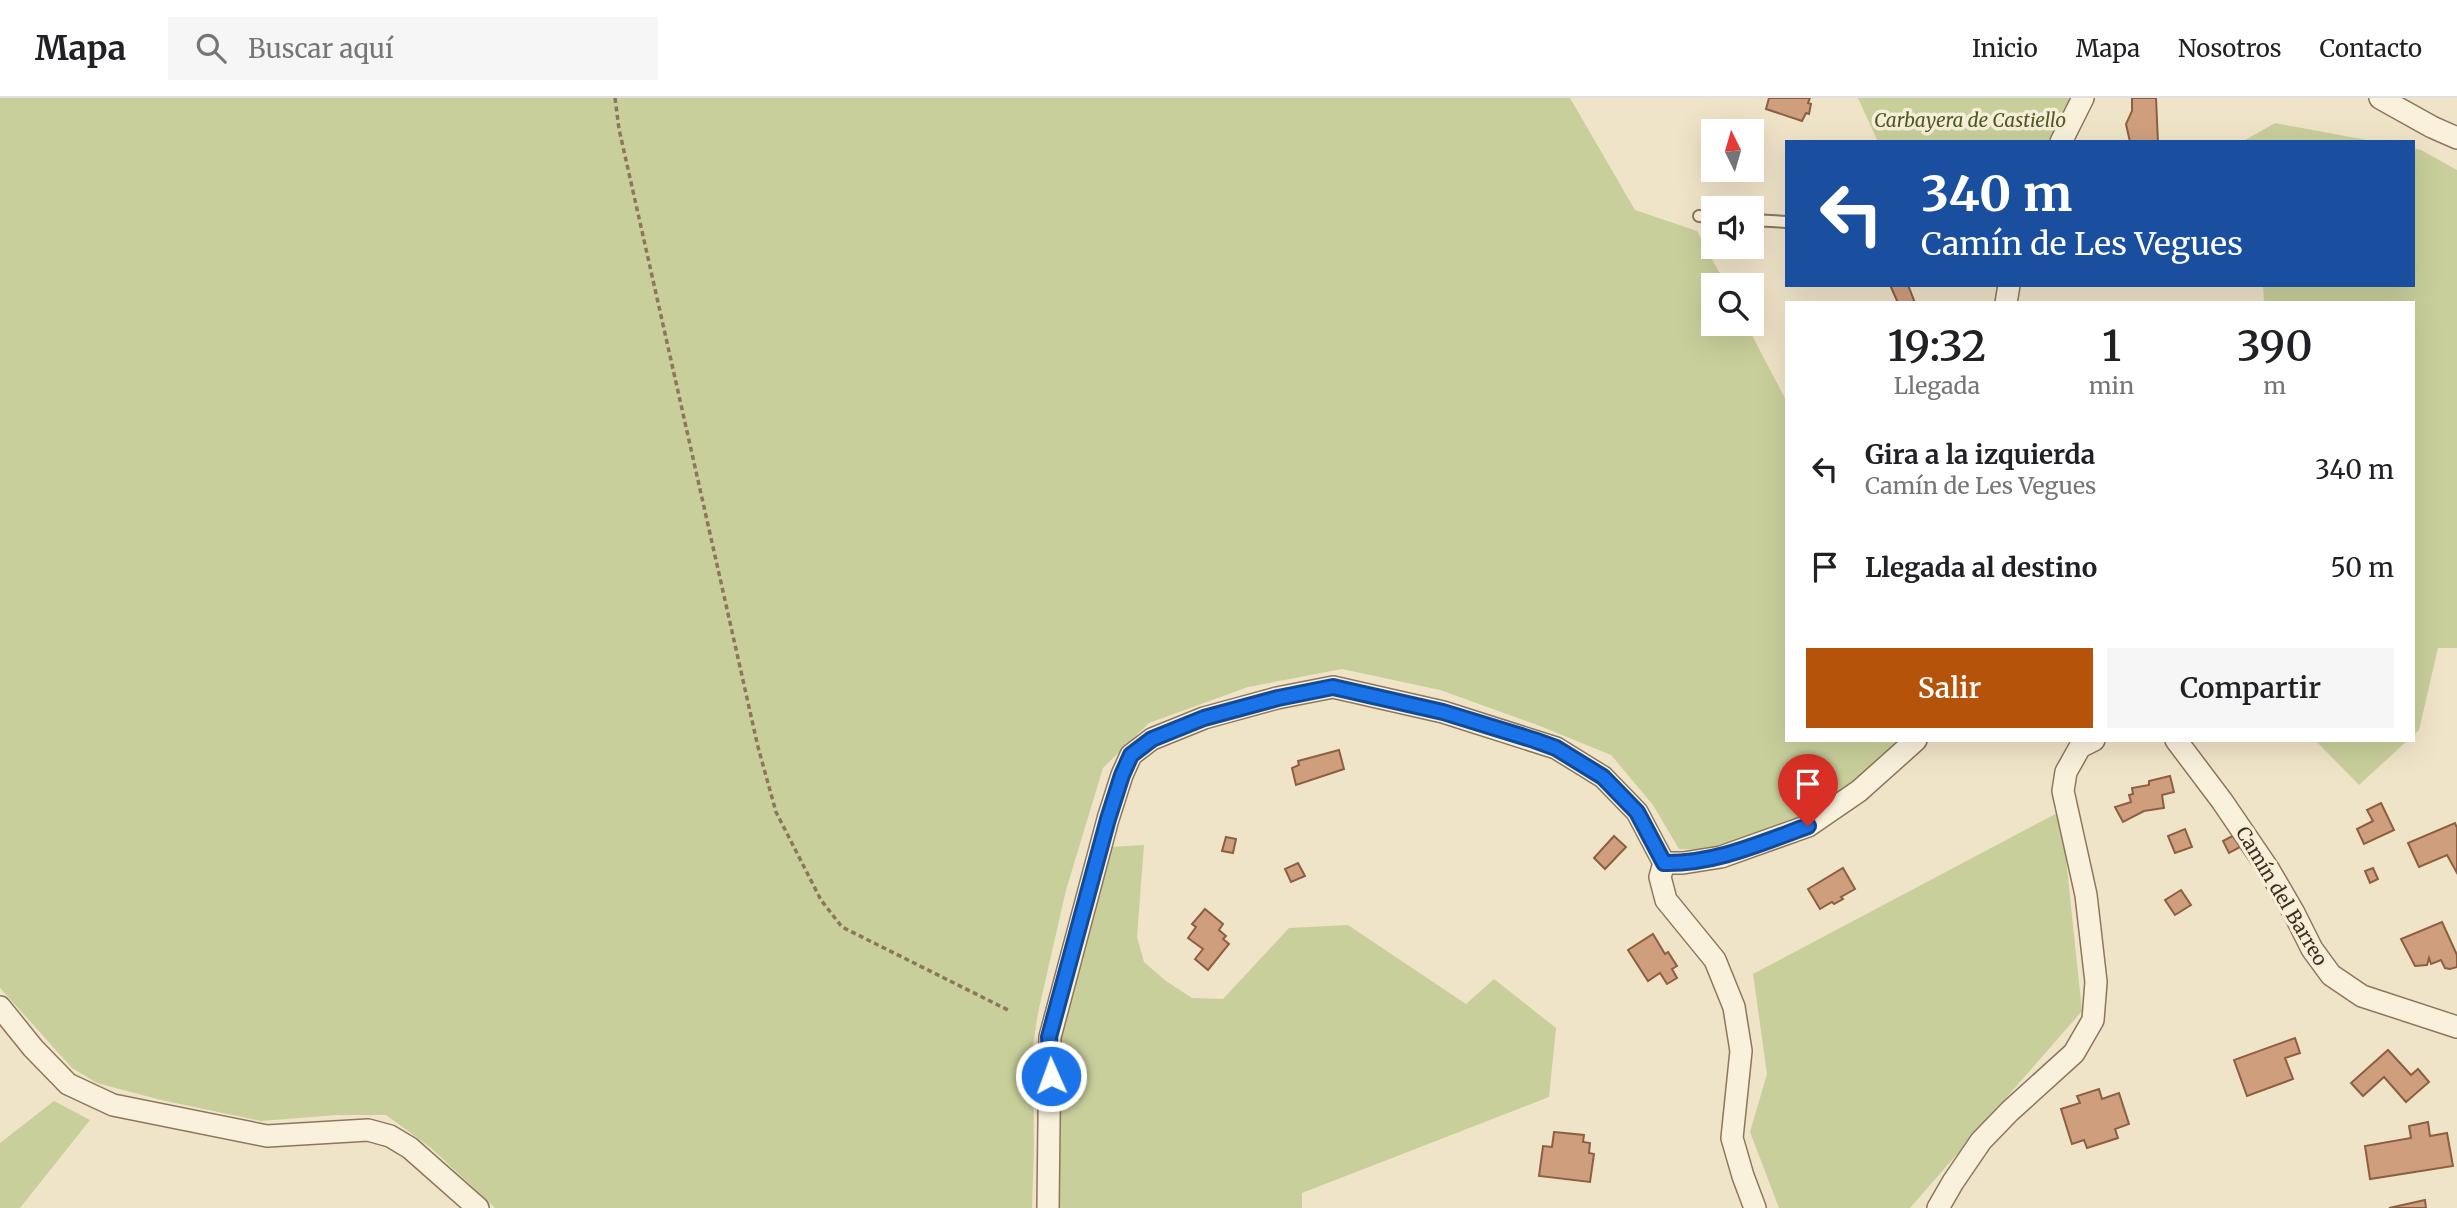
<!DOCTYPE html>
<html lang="es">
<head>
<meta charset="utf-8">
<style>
	body { margin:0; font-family:Merriweather,serif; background:#f6f6f6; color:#202124; height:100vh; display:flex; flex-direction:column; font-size:26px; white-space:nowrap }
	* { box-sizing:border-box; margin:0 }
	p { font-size:23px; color:#757577 }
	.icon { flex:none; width:38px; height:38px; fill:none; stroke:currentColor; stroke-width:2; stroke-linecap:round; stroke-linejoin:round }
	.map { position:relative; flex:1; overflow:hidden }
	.drawer { position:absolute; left:1785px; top:203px; width:630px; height:441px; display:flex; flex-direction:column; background:#fff; border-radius:0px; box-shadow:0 7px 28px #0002 }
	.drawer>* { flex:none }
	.guide { position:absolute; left:1785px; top:42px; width:630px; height:147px; border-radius:0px; box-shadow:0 7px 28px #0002; background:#1a4fa0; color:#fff; overflow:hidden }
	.needle { width:46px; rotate:355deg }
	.buttons { position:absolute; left:1701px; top:21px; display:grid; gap:14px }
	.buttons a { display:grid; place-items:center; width:63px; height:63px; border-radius:0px; background:#fff; box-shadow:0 7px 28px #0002; font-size:35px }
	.pin { position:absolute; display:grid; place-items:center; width:60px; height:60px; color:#fff; margin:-72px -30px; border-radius:50% 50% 50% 0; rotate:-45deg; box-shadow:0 0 7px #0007 }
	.pin .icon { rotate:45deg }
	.me { position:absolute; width:77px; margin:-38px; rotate:358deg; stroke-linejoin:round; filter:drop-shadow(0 0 5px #0008) }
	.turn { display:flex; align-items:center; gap:24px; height:147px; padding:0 21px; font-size:32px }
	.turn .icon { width:91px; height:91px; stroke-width:2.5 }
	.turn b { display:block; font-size:49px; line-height:60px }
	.eta { display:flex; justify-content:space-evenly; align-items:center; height:119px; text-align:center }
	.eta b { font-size:42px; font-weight:600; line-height:49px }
	.cta { display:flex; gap:14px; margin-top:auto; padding:14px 21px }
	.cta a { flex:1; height:80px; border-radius:0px; background:#b45309; color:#fff; font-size:28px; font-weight:600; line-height:80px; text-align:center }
	.cta a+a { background:#f6f6f6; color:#202124 }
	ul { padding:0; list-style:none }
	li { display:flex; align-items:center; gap:21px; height:98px; padding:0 21px }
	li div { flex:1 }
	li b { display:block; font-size:26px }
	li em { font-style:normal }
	header { display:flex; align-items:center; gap:42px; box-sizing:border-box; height:98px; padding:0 35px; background:#fff; border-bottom:2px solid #e0e0e0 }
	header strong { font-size:33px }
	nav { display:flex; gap:38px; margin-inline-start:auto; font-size:24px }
	.search { width:490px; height:63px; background:#f6f6f6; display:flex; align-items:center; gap:18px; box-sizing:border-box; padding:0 24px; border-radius:0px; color:#757577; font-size:26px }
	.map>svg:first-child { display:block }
	.green { fill:#c9cf9b }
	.building { fill:#cf9f7d; stroke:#8d5f41; stroke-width:2 }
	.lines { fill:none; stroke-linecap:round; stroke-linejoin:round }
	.service-casing { stroke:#8d765c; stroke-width:14 }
	.minor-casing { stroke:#8d765c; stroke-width:24 }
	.path { stroke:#8d765c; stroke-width:3.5; stroke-dasharray:5 3.5; stroke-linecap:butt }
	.service { stroke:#faf1dc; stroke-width:10 }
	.minor { stroke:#faf1dc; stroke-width:21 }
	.route-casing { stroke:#114b97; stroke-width:18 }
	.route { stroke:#1a73e8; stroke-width:12 }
	.labels { text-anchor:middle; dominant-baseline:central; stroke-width:7; stroke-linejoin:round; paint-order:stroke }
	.park-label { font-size:19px; font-style:italic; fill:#4d5a26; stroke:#f7eed8 }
	.street-label { font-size:19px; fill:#3d2e20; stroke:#f7eed8 }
</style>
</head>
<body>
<header>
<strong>Mapa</strong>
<div class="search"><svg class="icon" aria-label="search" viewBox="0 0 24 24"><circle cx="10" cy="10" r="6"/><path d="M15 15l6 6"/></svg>Buscar aquí</div>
<nav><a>Inicio</a><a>Mapa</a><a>Nosotros</a><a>Contacto</a></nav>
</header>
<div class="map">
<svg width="2457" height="1110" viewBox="0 0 2457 1110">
	<rect width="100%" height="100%" fill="#f0e4c8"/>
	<g class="green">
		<path d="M0 0H1570L1635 112 1697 133 1726 187H1713V226H1746L1787 304V642H1899L1864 677 1781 732 1707 752 1679 751 1653 707 1611 657 1540 628 1440 592 1342 571 1248 589 1149 625 1103 670 1066 792 1038 915 1033 947 1034 1048 1032 1110H495L431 1050 386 1017H337L261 1023 161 1002 97 985 72 970 0 890Z"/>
		<path d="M1858 0H2083L2061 44H1878Z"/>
		<path d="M2275 25 2377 44H2242Z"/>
		<path d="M2413 50 2421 52 2457 72V550H2438L2419 632 2413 638V205H2264L2263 187H2413Z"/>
		<path d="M2315 642H2408L2359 687Z"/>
		<path d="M2061 713 2082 913 1910 1110H1779L1750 1034 1767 976 1753 876Z"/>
		<path d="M1144 747 1137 839 1144 864 1166 883 1192 900 1223 901 1289 830 1348 827 1466 906 1494 881 1556 930 1549 999 1302 1095V1110H1060L1059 937 1109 749Z"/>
		<path d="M54 1003 90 1022 20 1110H0V1045Z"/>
	</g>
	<g class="building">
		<path d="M1769 0H1810L1808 5 1811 6 1809 16 1806 15 1802 23 1766 11Z"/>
		<path d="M2132 0H2156L2158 44H2130L2126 26 2132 13Z"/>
		<path d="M1890 187H1908L1915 205H1898Z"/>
		<path d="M1339 652 1344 671 1296 687 1292 670 1299 667 1298 663Z"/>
		<path d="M2170 678 2174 694 2162 697 2164 710 2144 713 2123 724 2115 709 2131 704 2129 697 2133 696 2132 690 2149 687V683Z"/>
		<path d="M2381 705 2394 732 2364 746 2357 731 2373 723 2367 712Z"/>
		<path d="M2455 725 2457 730V775L2447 757 2419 769 2408 745Z"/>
		<path d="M2185 731 2192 749 2175 755 2168 738Z"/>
		<path d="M2236 736 2242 748 2229 755 2223 743Z"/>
		<path d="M1614 738 1626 749 1605 771 1594 760Z"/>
		<path d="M1226 739 1236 741 1233 755 1222 753Z"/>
		<path d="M1298 765 1305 778 1291 784 1285 771Z"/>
		<path d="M1843 770 1855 791 1841 799 1843 801 1834 806 1832 804 1820 811 1808 791Z"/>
		<path d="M2373 770 2378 781 2370 785 2365 773Z"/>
		<path d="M2181 792 2191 807 2175 817 2165 802Z"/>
		<path d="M1205 811 1223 826 1219 832 1226 838 1223 841 1229 846 1208 872 1195 861 1203 851 1188 840 1196 829 1192 826Z"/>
		<path d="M2442 824 2457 857V869L2450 871 2445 870 2441 862 2431 866 2429 860 2427 867 2415 868 2401 841Z"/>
		<path d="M1653 836 1665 856 1668 854 1677 868 1672 871 1677 880 1667 886 1660 875 1648 883 1628 852Z"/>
		<path d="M2295 940 2300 955 2285 960 2293 981 2247 998 2234 962Z"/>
		<path d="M2388 952 2411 977 2418 971 2429 984 2406 1004 2384 979 2363 998 2351 985Z"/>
		<path d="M2099 991 2102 1001 2119 995 2129 1026 2115 1031 2118 1040 2087 1050 2084 1042 2072 1046 2061 1011 2080 1005 2077 998Z"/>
		<path d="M2428 1024 2430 1038 2447 1035 2453 1068 2370 1081 2365 1048 2411 1040 2409 1028Z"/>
		<path d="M1554 1034 1584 1037 1583 1044 1590 1045 1589 1055 1594 1056 1590 1084 1539 1078 1543 1048 1552 1049Z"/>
		<path d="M2425 1102 2426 1110H2389Z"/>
	</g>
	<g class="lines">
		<g class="service-casing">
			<g id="service">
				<path d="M1699 118 1713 119"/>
				<path d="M1752 122 1787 124"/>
			</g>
		</g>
		<g class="minor-casing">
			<g id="minor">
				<path d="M2380 0 2432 29 2457 40"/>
				<path d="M2061 44 2083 0"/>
				<path d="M2006 205 2009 187"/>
				<path d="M2176 642 2222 703 2269 772 2294 815 2312 851 2331 877 2362 898 2457 929"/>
				<path d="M1664 765 1660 779 1666 802 1715 862 1734 909 1741 953 1732 1040 1743 1078 1755 1110"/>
				<path d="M0 909 33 950 68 986 113 1007 267 1038 368 1032 390 1038 410 1050 478 1110"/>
				<path d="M1048 1110 1050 939 1108 721 1122 677 1131 657 1152 641 1204 620 1277 600 1333 589 1443 614 1556 650 1603 679 1637 714 1664 765H1683L1721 759 1808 728 1859 693 1916 642"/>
				<path d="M1938 1110 1953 1084 1981 1043 2010 1013 2074 955 2093 922 2096 884 2086 797 2063 693 2066 674 2080 649 2094 642"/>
			</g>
		</g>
		<path class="path" d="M615 0 619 31 758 649 776 714 821 802 842 829 1010 913"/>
		<use href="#service" class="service"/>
		<use href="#minor" class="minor"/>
	</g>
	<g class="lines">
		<g class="route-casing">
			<path id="route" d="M1051 978 1049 939 1108 721 1122 677 1131 657 1152 641 1204 620 1278 600 1333 589 1443 614 1534 642 1556 650 1603 679 1637 714 1664 765C1715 766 1761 745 1808 728"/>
		</g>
		<use href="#route" class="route"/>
	</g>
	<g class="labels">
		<g class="park-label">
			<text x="1970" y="22">Carbayera de Castiello</text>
		</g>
		<g class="street-label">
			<text transform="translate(2282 798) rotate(59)">Camín del Barreo</text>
		</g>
	</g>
</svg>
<div class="buttons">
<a><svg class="needle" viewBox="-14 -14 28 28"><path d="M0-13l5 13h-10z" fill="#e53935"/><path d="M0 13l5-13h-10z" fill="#757577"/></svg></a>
<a><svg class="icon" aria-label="sound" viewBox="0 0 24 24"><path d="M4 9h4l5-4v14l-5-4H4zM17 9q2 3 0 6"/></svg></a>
<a><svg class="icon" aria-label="search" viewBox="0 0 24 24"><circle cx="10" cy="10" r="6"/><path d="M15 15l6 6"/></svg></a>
</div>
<div class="pin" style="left:1808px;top:728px;background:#d93025"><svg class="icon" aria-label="arrive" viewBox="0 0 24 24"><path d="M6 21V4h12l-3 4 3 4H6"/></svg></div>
<svg class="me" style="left:1051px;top:978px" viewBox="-20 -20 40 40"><circle r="17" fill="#1a73e8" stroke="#fff" stroke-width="3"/><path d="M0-11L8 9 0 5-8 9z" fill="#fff"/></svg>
<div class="guide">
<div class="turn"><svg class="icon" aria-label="left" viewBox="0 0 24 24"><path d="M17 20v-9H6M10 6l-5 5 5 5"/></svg><div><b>340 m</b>Camín de Les Vegues</div></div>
</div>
<section class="drawer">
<div class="eta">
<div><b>19:32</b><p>Llegada</p></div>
<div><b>1</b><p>min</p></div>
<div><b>390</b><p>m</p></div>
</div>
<ul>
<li><svg class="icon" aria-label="left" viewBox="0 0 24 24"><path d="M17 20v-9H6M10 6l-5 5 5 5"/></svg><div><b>Gira a la izquierda</b><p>Camín de Les Vegues</p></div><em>340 m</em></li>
<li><svg class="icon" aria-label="arrive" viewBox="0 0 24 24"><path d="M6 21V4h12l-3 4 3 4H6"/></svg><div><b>Llegada al destino</b></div><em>50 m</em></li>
</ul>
<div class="cta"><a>Salir</a><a>Compartir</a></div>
</section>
</div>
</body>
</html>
